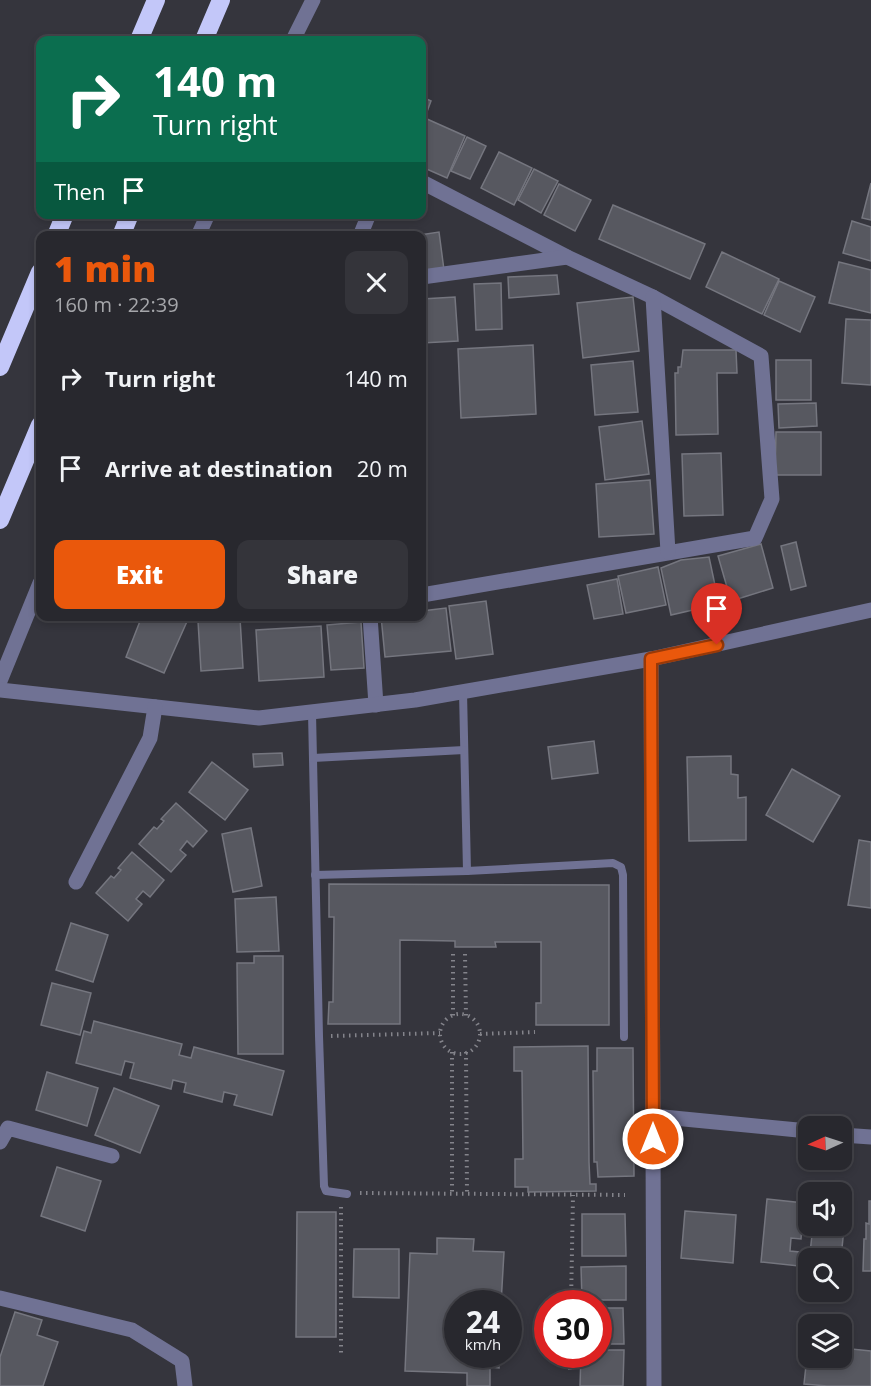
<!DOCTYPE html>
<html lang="en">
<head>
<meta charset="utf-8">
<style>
	body { margin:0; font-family:"Open Sans",sans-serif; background:#34343a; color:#f1f3f6; height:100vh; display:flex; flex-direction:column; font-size:22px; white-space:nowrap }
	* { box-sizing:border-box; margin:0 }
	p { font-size:20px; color:#a5a6aa }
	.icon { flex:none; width:33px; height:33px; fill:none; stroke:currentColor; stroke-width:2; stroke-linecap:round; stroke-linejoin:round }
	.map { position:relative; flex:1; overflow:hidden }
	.side { position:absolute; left:36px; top:231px; width:390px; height:390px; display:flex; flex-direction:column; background:#28282e; border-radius:12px; box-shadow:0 3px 9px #0003,0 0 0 2px #44444a }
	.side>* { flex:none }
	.top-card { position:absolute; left:36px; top:36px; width:390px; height:183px; border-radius:12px; box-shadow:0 3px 9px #0003,0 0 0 2px #44444a; background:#0b6e4f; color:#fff; overflow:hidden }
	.needle { width:39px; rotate:267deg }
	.controls { position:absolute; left:798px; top:1116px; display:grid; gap:12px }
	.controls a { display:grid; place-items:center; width:54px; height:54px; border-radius:12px; background:#28282e; box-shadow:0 3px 9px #0003,0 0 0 2px #44444a; font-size:30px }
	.speed { position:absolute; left:444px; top:1290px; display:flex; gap:12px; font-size:30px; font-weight:700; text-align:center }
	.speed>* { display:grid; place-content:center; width:78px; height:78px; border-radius:50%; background:#28282e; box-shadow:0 3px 9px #0003,0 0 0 2px #44444a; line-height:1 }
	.speed small { font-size:15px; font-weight:400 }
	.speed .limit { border:9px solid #d22; background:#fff; color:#111 }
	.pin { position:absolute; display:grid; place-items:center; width:51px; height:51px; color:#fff; margin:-62px -26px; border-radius:50% 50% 50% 0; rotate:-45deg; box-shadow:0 0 6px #0007 }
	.pin .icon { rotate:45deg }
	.me { position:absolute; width:66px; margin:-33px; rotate:0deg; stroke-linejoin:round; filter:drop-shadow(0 0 4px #0008) }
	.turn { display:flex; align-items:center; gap:21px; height:126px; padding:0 18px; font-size:27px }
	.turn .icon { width:78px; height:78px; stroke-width:2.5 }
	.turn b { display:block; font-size:42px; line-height:51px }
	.then { display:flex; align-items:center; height:57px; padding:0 18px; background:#0003; gap:12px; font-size:22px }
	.round { display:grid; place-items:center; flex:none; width:63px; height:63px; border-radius:12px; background:#34343a }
	.head { display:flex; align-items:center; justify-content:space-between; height:102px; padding:0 18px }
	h1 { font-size:36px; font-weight:800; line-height:45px; color:#ea580c }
	.action { display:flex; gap:12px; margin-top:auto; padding:12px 18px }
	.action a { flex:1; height:69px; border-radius:12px; background:#ea580c; color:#fff; font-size:24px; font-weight:800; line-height:69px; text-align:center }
	.action a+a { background:#34343a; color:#f1f3f6 }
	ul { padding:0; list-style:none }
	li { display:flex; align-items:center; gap:18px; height:90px; padding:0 18px }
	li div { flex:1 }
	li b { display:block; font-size:22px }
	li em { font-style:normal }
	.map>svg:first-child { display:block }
	.building { fill:#575860; stroke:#75767f; stroke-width:1.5 }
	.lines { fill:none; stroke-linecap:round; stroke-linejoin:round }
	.path { stroke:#84848b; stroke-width:4; stroke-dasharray:1.5 4.5; stroke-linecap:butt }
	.lane { stroke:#707294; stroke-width:8 }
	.street { stroke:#707294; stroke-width:15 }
	.highway { stroke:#c3c7f9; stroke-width:18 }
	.route-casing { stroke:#983908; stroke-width:15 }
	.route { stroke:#ea580c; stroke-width:10 }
</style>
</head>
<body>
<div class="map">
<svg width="871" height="1386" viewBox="0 0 871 1386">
	<rect width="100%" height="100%" fill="#35353d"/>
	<g class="building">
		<path d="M422 97 431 101 422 125Z"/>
		<path d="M427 119 465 136 447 178 422 167V131Z"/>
		<path d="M467 137 486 146 470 179 451 171Z"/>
		<path d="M499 152 532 168 514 205 481 188Z"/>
		<path d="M534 169 558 181 541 213 518 200Z"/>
		<path d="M871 183V220L862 218Z"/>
		<path d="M559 184 591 200 575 231 544 215Z"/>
		<path d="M613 205 705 244 690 279 599 239Z"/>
		<path d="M852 221 871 227V261L843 253Z"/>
		<path d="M439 232 444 270 422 273V236H413Z"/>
		<path d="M722 252 779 279 762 314 706 287Z"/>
		<path d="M839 262 871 270V313L829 303Z"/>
		<path d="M557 275 559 294 509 298 508 277Z"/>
		<path d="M779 281 815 297 800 332 764 315Z"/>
		<path d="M501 283 502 329 476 330 474 284Z"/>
		<path d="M455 297 458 341 422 343V299Z"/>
		<path d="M633 297 639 351 583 358 577 303Z"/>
		<path d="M846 319 871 320V385L842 383Z"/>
		<path d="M533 345 536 414 461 418 458 349Z"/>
		<path d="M683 350H736L737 373H717L718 434 676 435 675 373H678V367H681Z"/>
		<rect x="776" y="360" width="35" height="40"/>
		<path d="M633 361 638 412 595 415 591 365Z"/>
		<path d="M816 403 817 426 779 428 778 404Z"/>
		<path d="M642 421 649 474 605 480 599 427Z"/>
		<path d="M776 432H821V475H775Z"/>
		<path d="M721 453 723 515 684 516 682 454Z"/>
		<path d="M650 480 654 534 599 537 596 484Z"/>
		<path d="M796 542 806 586 791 590 781 546Z"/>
		<path d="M761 544 773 588 731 601 718 556Z"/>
		<path d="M709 557 719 604 671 615 661 568 681 560Z"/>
		<path d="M658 567 666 605 626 613 618 576Z"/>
		<path d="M617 579 623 614 594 619 587 585Z"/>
		<path d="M486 601 493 654 456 659 449 606Z"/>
		<path d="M446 608 451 651 385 657 381 616H422V611Z"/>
		<path d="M142 616 189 617 164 673 126 657Z"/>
		<path d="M240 618 243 668 201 671 198 621Z"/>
		<path d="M361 622 364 668 331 670 327 625Z"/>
		<path d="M321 626 324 677 259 681 256 630Z"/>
		<path d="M594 741 598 773 552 779 548 747Z"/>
		<path d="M282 753 283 765 254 767 253 754Z"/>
		<path d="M731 756V774L738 775V798L746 797V840L689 841 687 757Z"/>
		<path d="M212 762 248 790 225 820 189 792Z"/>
		<path d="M792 769 840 796 813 842 766 815Z"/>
		<path d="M176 803 207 831 193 847 187 841 180 850 186 855 171 872 139 844 154 827 157 829 164 821 161 819Z"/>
		<path d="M251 828 262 886 233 892 222 834Z"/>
		<path d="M859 840 871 842V908L848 905Z"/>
		<path d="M132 852 164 880 150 897 143 891 136 899 142 904 128 921 96 893 111 876 114 878 121 870 118 868Z"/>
		<path d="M329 884 609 885V1025H536V1003H541V942H495L496 947H455V941L400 940V1024H328L329 1002H333L334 917H329Z"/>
		<path d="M276 897 279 951 237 952 235 899Z"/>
		<path d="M71 923 108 935 93 982 56 970Z"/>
		<path d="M254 956H283V1054H238L237 963H254Z"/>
		<path d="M52 983 91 993 80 1035 41 1025Z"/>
		<path d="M94 1021 182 1044 179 1055 191 1058 194 1047 284 1071 272 1115 234 1105 237 1095 224 1092 222 1102 184 1092 186 1083 173 1080 171 1089 130 1078 134 1063 125 1061 121 1075 76 1063 84 1031 91 1033Z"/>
		<path d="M588 1046 589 1162 590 1184H596V1191L528 1192V1187H515V1159H523L522 1071H514V1047Z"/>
		<path d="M597 1048H633L634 1176 598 1177 597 1162H594L593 1071H597Z"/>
		<path d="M47 1072 98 1088 87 1126 36 1110Z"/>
		<path d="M114 1088 159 1106 140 1153 95 1135Z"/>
		<path d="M57 1167 101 1181 85 1231 41 1216Z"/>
		<path d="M767 1199 804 1203 801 1239 791 1238 790 1251 810 1253 813 1226H842V1207L846 1208 841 1258H808V1267L761 1262Z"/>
		<path d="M869 1201H871V1271H863L864 1239H866V1223L869 1224Z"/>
		<path d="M685 1211 736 1215 733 1263 681 1258Z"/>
		<path d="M297 1212H336V1337H296Z"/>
		<path d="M582 1214H625L626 1256H582Z"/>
		<path d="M437 1238 474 1239 473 1251 504 1252 501 1304H458V1354H499V1368L490 1367V1386H467V1373L405 1371 410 1253 437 1254Z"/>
		<path d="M354 1249H399V1298L353 1297Z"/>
		<path d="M626 1266V1300H582L581 1267Z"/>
		<path d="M598 1308H623L624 1344H598Z"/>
		<path d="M15 1312 42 1320 37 1335 58 1342 43 1386H0V1357Z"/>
		<path d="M808 1347V1358H842V1348L871 1351V1386H827L804 1384Z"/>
		<path d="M598 1350H624L623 1386H580L581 1354H598Z"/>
	</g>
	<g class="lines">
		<g class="path">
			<path d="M453 954V1016"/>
			<path d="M465 954 466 1016"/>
			<circle cx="460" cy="1034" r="20"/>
			<path d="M480 1034 535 1032"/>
			<path d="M331 1036 440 1033"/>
			<path d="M452 1052V1194"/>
			<path d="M466 1052 467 1194"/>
			<path d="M360 1193 625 1195"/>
			<path d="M341 1207V1353"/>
			<path d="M571 1304 573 1195"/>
			<path d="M570 1370V1354"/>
		</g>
		<g class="lane">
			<path d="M463 692 467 871"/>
			<path d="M312 713 319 1036 324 1186 326 1191 347 1194"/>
			<path d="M313 758 464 750"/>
			<path d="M315 875 467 871 613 863 621 867 623 875 624 1037"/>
		</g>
		<g class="street">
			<path d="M293 40 313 0"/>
			<path d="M422 182 567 257 653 297 761 356 772 499 755 538 422 595"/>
			<path d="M198 236 208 214"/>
			<path d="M360 236 369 214"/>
			<path d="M422 277 567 257"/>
			<path d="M653 297 668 552"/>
			<path d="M370 616 376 705"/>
			<path d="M651 659 654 1386"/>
			<path d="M0 681 40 583"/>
			<path d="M0 690 259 718 415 700 651 659 871 610"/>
			<path d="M76 882 150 738 155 707"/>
			<path d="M653 1116 808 1131"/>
			<path d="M842 1135 871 1137"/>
			<path d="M0 1142 8 1128 112 1156"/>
			<path d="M0 1298 132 1330 182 1361 185 1386"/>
		</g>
		<g class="highway">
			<path d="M139 40 156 0"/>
			<path d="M204 40 221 0"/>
			<path d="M56 236 65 214"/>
			<path d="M121 236 130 214"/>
			<path d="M0 367 40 272"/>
			<path d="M0 520 40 425"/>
		</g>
	</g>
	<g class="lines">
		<g class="route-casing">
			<path id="route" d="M653 1139 651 659 717 645"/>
		</g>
		<use href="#route" class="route"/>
	</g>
</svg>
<div class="controls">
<a><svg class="needle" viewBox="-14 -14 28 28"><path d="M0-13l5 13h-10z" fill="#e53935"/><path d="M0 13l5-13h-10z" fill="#a5a6aa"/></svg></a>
<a><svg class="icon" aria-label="sound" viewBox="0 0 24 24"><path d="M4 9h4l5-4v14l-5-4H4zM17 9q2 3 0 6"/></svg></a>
<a><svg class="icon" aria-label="search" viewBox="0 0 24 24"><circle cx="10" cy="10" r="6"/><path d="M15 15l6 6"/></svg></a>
<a><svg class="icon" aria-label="layers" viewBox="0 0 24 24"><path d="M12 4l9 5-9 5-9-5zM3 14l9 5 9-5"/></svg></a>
</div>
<div class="speed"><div>24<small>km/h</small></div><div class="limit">30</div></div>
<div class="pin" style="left:717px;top:645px;background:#d93025"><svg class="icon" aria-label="arrive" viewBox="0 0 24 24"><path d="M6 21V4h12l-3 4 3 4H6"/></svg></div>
<svg class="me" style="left:653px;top:1139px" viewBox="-20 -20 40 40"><circle r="17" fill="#ea580c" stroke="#fff" stroke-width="3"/><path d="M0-11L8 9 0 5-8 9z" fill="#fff"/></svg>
<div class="top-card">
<div class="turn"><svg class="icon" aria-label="right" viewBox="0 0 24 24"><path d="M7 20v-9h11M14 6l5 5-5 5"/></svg><div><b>140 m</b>Turn right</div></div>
<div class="then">Then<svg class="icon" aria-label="arrive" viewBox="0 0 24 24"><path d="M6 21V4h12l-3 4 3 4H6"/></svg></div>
</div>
<section class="side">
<div class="head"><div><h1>1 min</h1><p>160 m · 22:39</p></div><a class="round"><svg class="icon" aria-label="close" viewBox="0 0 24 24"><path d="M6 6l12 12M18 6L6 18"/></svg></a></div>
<ul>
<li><svg class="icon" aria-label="right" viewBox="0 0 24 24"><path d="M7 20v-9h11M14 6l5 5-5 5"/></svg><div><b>Turn right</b></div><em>140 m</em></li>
<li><svg class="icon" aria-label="arrive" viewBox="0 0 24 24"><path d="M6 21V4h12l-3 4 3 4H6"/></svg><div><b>Arrive at destination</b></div><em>20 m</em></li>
</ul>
<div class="action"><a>Exit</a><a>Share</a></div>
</section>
</div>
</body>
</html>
